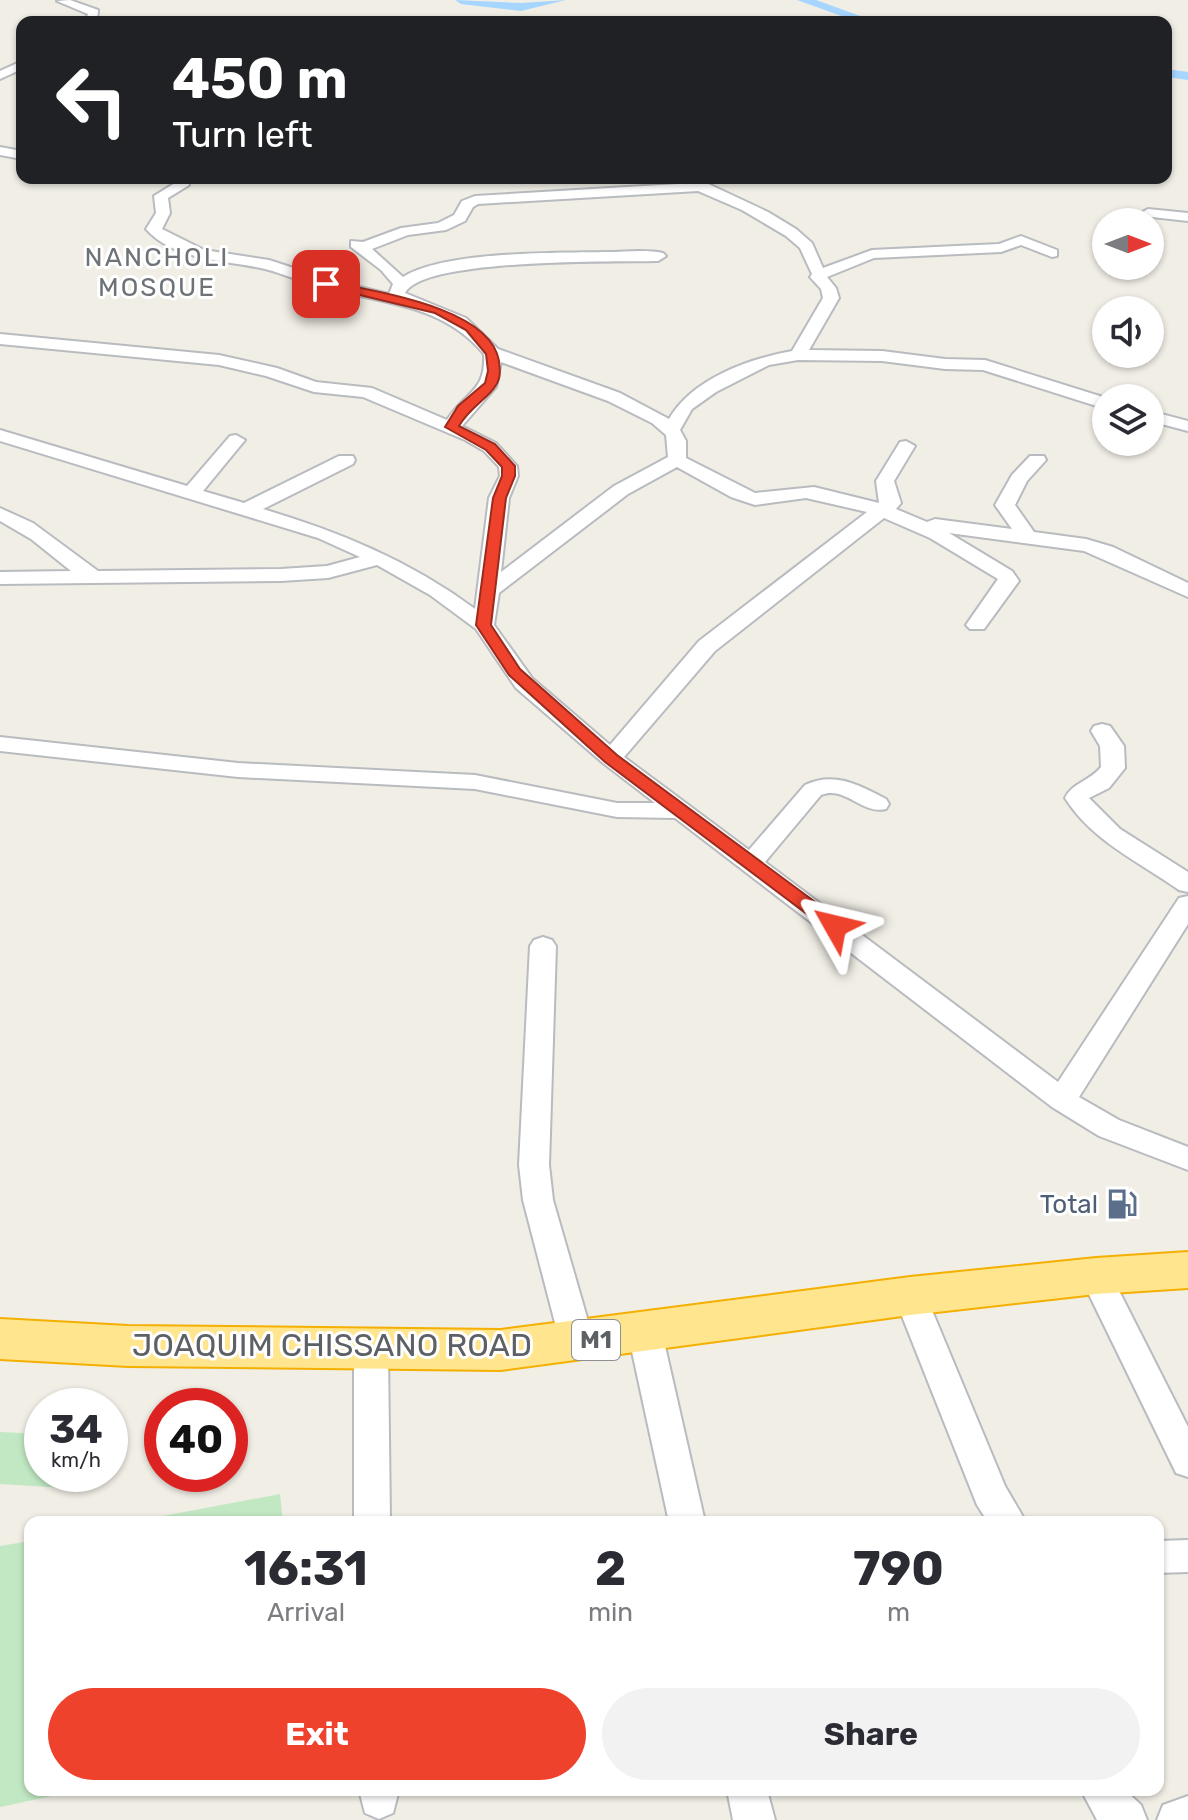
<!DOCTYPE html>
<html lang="en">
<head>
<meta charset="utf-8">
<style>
	body { margin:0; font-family:Rubik,sans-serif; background:#f2f2f3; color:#2b2b33; height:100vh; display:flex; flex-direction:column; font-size:30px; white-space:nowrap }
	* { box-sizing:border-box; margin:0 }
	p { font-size:26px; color:#7c7c81 }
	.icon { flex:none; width:44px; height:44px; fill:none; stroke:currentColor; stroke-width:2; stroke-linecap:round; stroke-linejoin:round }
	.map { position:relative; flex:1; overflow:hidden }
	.details { position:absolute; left:24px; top:1516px; width:1140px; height:280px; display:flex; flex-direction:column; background:#fff; border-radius:16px; box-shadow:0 2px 6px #0004 }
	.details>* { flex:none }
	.guide { position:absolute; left:16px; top:16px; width:1156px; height:168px; border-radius:16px; box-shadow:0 2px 6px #0004; background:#202124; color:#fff; overflow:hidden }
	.needle { width:52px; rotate:90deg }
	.fabs { position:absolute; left:1092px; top:208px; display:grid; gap:16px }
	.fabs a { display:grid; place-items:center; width:72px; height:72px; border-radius:50%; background:#fff; box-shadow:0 2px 6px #0004; font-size:40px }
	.speed { position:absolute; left:24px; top:1388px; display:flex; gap:16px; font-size:40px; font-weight:700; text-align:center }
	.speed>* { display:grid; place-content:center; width:104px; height:104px; border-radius:50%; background:#fff; box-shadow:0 2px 6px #0004; line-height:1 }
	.speed small { font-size:20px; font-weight:400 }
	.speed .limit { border:12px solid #d22; background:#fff; color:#111 }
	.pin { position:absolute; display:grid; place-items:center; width:68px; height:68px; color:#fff; margin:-34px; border-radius:16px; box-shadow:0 4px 12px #0006 }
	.me { position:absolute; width:88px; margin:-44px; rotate:307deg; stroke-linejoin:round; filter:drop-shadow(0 0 6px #0008) }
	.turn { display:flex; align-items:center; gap:28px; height:168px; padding:0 24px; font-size:36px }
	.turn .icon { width:104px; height:104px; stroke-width:2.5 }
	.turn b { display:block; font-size:56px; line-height:68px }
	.eta { display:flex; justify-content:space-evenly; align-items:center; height:136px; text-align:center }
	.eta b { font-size:48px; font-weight:700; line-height:56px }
	.button { display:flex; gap:16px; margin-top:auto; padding:16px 24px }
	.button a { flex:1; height:92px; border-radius:48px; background:#ee422d; color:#fff; font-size:32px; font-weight:700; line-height:92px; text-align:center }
	.button a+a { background:#f2f2f3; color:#2b2b33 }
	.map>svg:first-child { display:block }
	.green { fill:#c1e8c2 }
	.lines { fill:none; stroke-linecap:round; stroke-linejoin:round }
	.river { fill:#a6d6ff; fill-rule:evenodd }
	.minor-casing { stroke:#b8bbbf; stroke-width:4 }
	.highway-casing { stroke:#f5af00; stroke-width:4 }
	.minor { fill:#fff; fill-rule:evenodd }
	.highway { fill:#ffe58d; fill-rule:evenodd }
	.route { fill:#ee422d; stroke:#9b2b1d; stroke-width:2 }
	.labels { text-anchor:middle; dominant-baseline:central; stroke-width:6; stroke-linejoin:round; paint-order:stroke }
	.shield { fill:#fff; stroke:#8e9094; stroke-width:2 }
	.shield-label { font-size:24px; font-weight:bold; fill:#5d6166 }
	.far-quarter-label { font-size:26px; letter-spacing:2px; fill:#6e7378; stroke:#fff }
	.service-label { font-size:26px; fill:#4e5e75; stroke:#fff; text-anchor:end }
	.near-street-label { font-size:32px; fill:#5d6166; stroke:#fff }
</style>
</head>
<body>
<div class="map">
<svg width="1188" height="1820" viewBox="0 0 1188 1820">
	<rect width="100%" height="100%" fill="#f0eee5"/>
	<g class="green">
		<path d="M0 1432 42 1434V1474H71L66 1488 0 1484Z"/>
		<path d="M280 1494 283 1522H131Z"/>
		<path d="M30 1541V1790H81L0 1807V1546Z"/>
	</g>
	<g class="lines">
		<g class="river">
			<path d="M455 0 521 3 566 0 521 11 461 4Z"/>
			<path d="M797 0H816L877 22H858Z"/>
			<path d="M1166 69 1188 72V80L1166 77Z"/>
		</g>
		<g class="minor-casing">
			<g id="minor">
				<path d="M70 0 98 10 97 22H85L88 14 57 1Z"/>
				<path d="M22 61V69L0 79V71Z"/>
				<path d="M0 147 22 151V159L0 155Z"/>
				<path d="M174 178H188L189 185 168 198 170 213 162 229 204 250 269 260 330 280 389 294 393 284 381 270 351 247V241L363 242 401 228 438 223 454 215 462 201 475 196 678 184 679 179 683 178H767L760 182 702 181 768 212 796 229 812 243 823 268 872 250 999 244 1021 236 1057 250V256L1052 257 1021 245 1001 252 874 258 827 277 836 288 839 298 809 350 882 351 945 359 985 360 1106 398V409L983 370 945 369 882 361 798 360 769 365 716 392 692 409 680 430 686 441V458L755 493 814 487 879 503 876 481 900 442 906 441 915 446 894 481 901 503 896 509 927 522 935 519 1012 529 995 505 1012 475 1030 456H1044L1046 460 1027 481 1015 505 1034 532 1086 539 1113 547 1188 583V597L1084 551 949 533 1012 571 1019 581 984 629H970L966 625 998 579 930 538 884 518 715 651 624 757 749 850 805 785C835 771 859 785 886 799L889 804 886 809C862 815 845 785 821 795L765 862 1058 1082 1179 898 1188 896V924L1079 1097 1119 1120 1188 1147V1170L1099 1136 1052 1107 675 818 617 817 475 789 238 777 0 751V737L238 763 475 775 617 803H655L603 763 516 688 476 629 430 595 377 565 328 578 281 581 0 584V572L71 571 31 539 0 521V508L33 523 98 571 281 569 327 566 360 557 318 538 0 441V430L187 486 230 436 236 435 245 440 203 491 244 503 339 456H353L355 460 353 464 263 509C340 532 410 561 475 609L489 498 500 476 499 467 484 451 465 440 363 397 314 392 266 376 219 365 0 344V334L219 355 277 368 316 382 372 388 447 420C465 391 486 393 484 354 443 304 381 303 324 288 304 283 285 274 265 269 227 260 174 261 146 229L156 213 154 196 175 183ZM698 191 742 210 786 236 800 248 812 274 810 277 821 289 823 298 792 351C748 359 692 379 669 419L620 393 498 349 466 318 405 293C423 258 615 262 658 261L666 256 663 253C646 249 625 252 607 252 556 253 444 251 403 277L372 249 408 235 446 230 465 221 473 207 478 204ZM501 362 608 401 652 423 666 435 668 457 614 486 501 572 509 498 518 476 517 466 496 443 462 426 496 387ZM677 467 731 497 755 505 806 498 867 512 699 641 610 745 532 678 494 625 499 593 628 494Z"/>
				<path d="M1148 209 1188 213V221L1143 216 1141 213Z"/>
				<path d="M1150 411 1188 421V431L1150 421Z"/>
				<path d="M1102 724 1110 726 1124 746 1125 768 1109 788 1089 798 1120 829 1188 872V892L1179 890C1138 861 1092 841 1065 798 1072 783 1090 781 1101 767L1100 746 1091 731 1094 726Z"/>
				<path d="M543 937 552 940 556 946 549 1165 553 1200 594 1342 589 1351 577 1355 565 1351 560 1342 523 1200 519 1165 530 946 534 940Z"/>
				<path d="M1096 1263 1107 1267 1188 1427V1477L1176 1473 1080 1276 1085 1267Z"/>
				<path d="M910 1283 921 1287 926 1296 1005 1486 1026 1522H988L977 1505 894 1296 899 1287Z"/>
				<path d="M645 1320 657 1324 662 1333 705 1522H669L628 1333 633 1324Z"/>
				<path d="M371 1337 383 1341 388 1351 390 1522H354V1351L359 1341Z"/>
				<path d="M1188 1540V1572L1158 1573V1541Z"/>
				<path d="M359 1790H399L393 1813 379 1819 365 1813Z"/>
				<path d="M727 1790H767L775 1820H733Z"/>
				<path d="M1081 1790H1125L1141 1805 1147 1820H1097Z"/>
				<path d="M1188 1796V1820H1157L1163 1805Z"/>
			</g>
		</g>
		<g class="highway-casing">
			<path id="highway" d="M1188 1252V1288L1096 1294 910 1315 501 1370 128 1366 0 1359V1319L128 1326 501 1330 910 1277 1096 1258Z"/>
		</g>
		<use href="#minor" class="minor"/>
		<use href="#highway" class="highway"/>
	</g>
	<path class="route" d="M326 281C370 291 490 306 499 361 500 369 501 378 496 385 489 398 470 407 459 426L495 444 515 466V476L506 498 491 625 520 669 617 755 842 922 844 926 842 930H828L605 762 509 675 476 625 493 498 502 476V467L486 450 445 427 458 406 485 383 488 371 486 354 466 330 435 313 322 286 320 284Z"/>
	<defs>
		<g id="fuel-bare" transform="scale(2.4)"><path d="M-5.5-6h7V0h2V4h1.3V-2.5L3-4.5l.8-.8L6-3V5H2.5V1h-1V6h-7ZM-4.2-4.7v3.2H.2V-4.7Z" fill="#5c6f8a" stroke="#fff" stroke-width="2.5" paint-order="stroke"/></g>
	</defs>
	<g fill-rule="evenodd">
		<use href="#fuel-bare" x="1122" y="1204"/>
	</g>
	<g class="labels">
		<rect class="shield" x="572" y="1320" width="48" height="40" rx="6"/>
		<g class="shield-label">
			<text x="596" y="1340">M1</text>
		</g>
		<g class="far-quarter-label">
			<text x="157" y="257">NANCHOLI<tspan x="157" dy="30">MOSQUE</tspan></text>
		</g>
		<g class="service-label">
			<text x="1098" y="1204">Total</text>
		</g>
		<g class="near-street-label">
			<text x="332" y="1345">JOAQUIM CHISSANO ROAD</text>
		</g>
	</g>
</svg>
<div class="fabs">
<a><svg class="needle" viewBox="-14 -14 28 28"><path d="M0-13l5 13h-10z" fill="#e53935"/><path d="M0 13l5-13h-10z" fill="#7c7c81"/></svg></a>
<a><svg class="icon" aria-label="sound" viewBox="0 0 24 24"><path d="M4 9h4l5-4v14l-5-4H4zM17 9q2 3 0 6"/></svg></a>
<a><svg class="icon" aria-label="layers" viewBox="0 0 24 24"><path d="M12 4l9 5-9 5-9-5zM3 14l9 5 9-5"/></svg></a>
</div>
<div class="speed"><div>34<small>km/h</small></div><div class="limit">40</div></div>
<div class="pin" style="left:326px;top:284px;background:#d93025"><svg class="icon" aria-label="arrive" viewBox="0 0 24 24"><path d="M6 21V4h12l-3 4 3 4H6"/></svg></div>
<svg class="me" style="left:835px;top:926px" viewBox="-20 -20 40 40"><path d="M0-17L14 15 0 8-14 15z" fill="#ee422d" stroke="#fff" stroke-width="4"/></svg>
<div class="guide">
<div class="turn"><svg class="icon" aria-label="left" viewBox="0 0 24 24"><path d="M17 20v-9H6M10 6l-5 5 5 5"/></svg><div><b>450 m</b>Turn left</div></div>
</div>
<section class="details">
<div class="eta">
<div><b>16:31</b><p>Arrival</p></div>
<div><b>2</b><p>min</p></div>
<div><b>790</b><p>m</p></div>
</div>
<div class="button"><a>Exit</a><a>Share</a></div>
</section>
</div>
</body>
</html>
